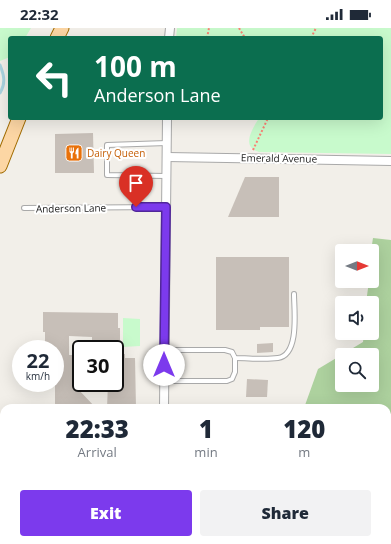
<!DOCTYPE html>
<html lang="en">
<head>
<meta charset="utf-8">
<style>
	body { margin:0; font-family:"Open Sans",sans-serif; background:#f2f2f3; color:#1f2937; height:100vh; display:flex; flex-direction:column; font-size:15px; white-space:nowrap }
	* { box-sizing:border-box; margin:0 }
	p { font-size:13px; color:#747a83 }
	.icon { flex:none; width:22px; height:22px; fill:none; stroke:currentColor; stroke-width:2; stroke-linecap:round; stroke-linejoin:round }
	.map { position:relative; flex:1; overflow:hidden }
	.drawer { position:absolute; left:0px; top:376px; width:391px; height:140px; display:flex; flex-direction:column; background:#fff; border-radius:12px 12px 0 0; box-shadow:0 4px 16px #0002 }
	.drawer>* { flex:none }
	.top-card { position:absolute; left:8px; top:8px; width:375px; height:84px; border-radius:4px; box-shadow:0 4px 16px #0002; background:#0b6e4f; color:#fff; overflow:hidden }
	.needle { width:26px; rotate:90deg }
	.buttons { position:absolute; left:335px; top:216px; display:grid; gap:8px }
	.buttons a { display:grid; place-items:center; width:44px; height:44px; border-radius:4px; background:#fff; box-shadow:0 4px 16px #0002; font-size:20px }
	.speed { position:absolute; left:12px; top:312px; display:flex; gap:8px; font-size:20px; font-weight:700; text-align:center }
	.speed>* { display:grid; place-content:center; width:52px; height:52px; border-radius:50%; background:#fff; box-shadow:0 4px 16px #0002; line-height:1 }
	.speed small { font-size:10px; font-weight:400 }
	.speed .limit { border:2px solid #111; border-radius:6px; background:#fff; color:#111 }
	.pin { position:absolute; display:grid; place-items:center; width:34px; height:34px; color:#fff; margin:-41px -17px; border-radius:50% 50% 50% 0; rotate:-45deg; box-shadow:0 0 4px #0007 }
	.pin .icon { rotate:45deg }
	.me { position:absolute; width:44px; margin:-22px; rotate:0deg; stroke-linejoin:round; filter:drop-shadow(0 0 3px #0008) }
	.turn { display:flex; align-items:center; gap:14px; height:84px; padding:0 20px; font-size:18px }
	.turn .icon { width:52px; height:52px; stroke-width:2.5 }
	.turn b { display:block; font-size:28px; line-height:34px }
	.eta { display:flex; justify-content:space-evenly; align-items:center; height:68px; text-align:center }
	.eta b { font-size:24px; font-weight:800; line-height:28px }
	.primary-button { display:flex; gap:8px; margin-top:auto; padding:8px 20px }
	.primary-button a { flex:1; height:46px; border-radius:4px; background:#7c3aed; color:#fff; font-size:16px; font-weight:800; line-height:46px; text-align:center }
	.primary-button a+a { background:#f2f2f3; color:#1f2937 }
	.status { display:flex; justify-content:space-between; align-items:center; height:28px; padding:0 20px; background:#fff; direction:ltr }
	.status svg { height:11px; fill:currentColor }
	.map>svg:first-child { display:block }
	.forest { fill:#add19e; fill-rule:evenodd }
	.park { fill:#c8facc }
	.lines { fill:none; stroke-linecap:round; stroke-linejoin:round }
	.stream { stroke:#aad3df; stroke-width:3 }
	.building { fill:#c7bfb8 }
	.lane-casing { stroke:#a9a9a9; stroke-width:6 }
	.street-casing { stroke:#a9a9a9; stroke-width:10 }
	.secondary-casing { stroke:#707d05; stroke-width:14 }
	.primary-casing { stroke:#a06b00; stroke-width:15 }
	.path { stroke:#fa8072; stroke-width:2; stroke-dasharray:2 2; stroke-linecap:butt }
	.lane { stroke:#fff; stroke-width:4 }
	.street { stroke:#fff; stroke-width:8 }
	.secondary { stroke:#f7fabf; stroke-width:12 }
	.primary { stroke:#fcd6a4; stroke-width:13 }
	.route-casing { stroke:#51269a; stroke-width:10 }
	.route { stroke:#7c3aed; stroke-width:7 }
	.labels { text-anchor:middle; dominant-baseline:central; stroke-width:4; stroke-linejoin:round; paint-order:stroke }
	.food-label { font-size:10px; fill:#c56008; stroke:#fff; text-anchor:start }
	.street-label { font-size:10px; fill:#222; stroke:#fff }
</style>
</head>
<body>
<div class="status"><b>22:32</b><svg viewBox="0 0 49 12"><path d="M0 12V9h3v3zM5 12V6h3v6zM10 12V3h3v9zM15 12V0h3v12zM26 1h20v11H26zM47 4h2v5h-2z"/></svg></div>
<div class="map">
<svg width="391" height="516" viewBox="0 0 391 516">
	<rect width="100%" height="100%" fill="#f2efe9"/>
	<path class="forest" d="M373 210 391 212V386H387V380H304L318 341 363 314 364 305H372V275H366L369 253H372L371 223ZM342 327H372V357H342Z"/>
	<g class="park">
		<path d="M0 0H31L25 10H10V29L0 33Z"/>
		<path d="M177 0H391V126L259 124C257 123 254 123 253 121 243 114 255 97 259 90H381V10H176Z"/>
		<path d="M123 290 140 291V318L123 319Z"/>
	</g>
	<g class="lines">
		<path class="stream" d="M0 37C4 47 6 55 0 65"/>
	</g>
	<g class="building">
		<path d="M93 105 94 145H55V106Z"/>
		<path d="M245 149H279V189H228Z"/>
		<path d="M216 229H289V299H260V302H216Z"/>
		<path d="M43 284 118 285V300H120V321H92V309L69 308V327H81V360H77L96 380H55V321H45V304H43Z"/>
		<path d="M273 315V324L257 325V316Z"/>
		<path d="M115 326H125V330H135L136 380H107L108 355H115Z"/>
		<path d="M247 351 268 352 267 369H246Z"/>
	</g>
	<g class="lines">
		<g class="lane-casing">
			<g id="lane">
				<path d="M166 148 107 147V117L167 115"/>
				<path d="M24 180 166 179"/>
				<path d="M165 322H225L232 324 235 330C249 330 264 332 278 330 300 327 294 281 294 266"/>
				<path d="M164 353H227L232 351 235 344V330"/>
				<path d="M51 512V516"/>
				<path d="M192 512 193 513"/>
			</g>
		</g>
		<g class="street-casing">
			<g id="street">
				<path d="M169 10 170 0"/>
				<path d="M167 129 391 133"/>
				<path d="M164 380 167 90"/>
				<path d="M160 516V512"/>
			</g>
		</g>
		<g class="secondary-casing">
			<path id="secondary" d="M0 499H4"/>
		</g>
		<g class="primary-casing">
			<g id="primary">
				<path d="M57 10 62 0"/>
				<path d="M0 138 19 90"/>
			</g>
		</g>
		<g class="path">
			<path d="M239 0 245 10"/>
			<path d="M207 10 209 0"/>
			<path d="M311 10 316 0"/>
			<path d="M253 122 268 90"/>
		</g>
		<use href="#lane" class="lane"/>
		<use href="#street" class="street"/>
		<use href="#secondary" class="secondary"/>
		<use href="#primary" class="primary"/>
	</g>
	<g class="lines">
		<g class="route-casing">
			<path id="route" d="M136 179H166L164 337"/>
		</g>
		<use href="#route" class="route"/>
	</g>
	<defs>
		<g id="restaurant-square" transform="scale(0.9)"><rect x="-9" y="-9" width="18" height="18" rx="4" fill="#e8710a" stroke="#fff"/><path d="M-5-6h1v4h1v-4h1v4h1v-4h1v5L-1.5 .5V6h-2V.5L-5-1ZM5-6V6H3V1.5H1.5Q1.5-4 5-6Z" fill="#fff"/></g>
	</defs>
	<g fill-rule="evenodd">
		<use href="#restaurant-square" x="74" y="125"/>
	</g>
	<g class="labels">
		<g class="food-label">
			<text x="87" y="125">Dairy Queen</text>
		</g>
		<g class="street-label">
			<text transform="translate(279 130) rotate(1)">Emerald Avenue</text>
			<text transform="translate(71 180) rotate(-1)">Anderson Lane</text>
		</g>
	</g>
</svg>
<div class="buttons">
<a><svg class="needle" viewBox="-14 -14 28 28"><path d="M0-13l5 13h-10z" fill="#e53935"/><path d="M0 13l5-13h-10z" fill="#747a83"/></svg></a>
<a><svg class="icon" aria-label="sound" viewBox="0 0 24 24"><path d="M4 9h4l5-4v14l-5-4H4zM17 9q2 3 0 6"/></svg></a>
<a><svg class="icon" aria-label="search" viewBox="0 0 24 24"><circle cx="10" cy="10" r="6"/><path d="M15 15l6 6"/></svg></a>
</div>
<div class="speed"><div>22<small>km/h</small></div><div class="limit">30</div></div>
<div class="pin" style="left:136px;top:179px;background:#d93025"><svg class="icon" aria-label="arrive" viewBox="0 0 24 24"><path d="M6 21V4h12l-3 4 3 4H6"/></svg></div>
<svg class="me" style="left:164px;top:337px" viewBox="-20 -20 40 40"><circle r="19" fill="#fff"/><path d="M0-13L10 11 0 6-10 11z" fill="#7c3aed"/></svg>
<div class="top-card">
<div class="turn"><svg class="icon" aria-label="left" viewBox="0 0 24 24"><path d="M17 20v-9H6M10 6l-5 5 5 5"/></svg><div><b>100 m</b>Anderson Lane</div></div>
</div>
<section class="drawer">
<div class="eta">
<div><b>22:33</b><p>Arrival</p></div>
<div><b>1</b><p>min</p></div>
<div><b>120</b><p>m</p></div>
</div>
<div class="primary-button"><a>Exit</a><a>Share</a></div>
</section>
</div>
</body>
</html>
